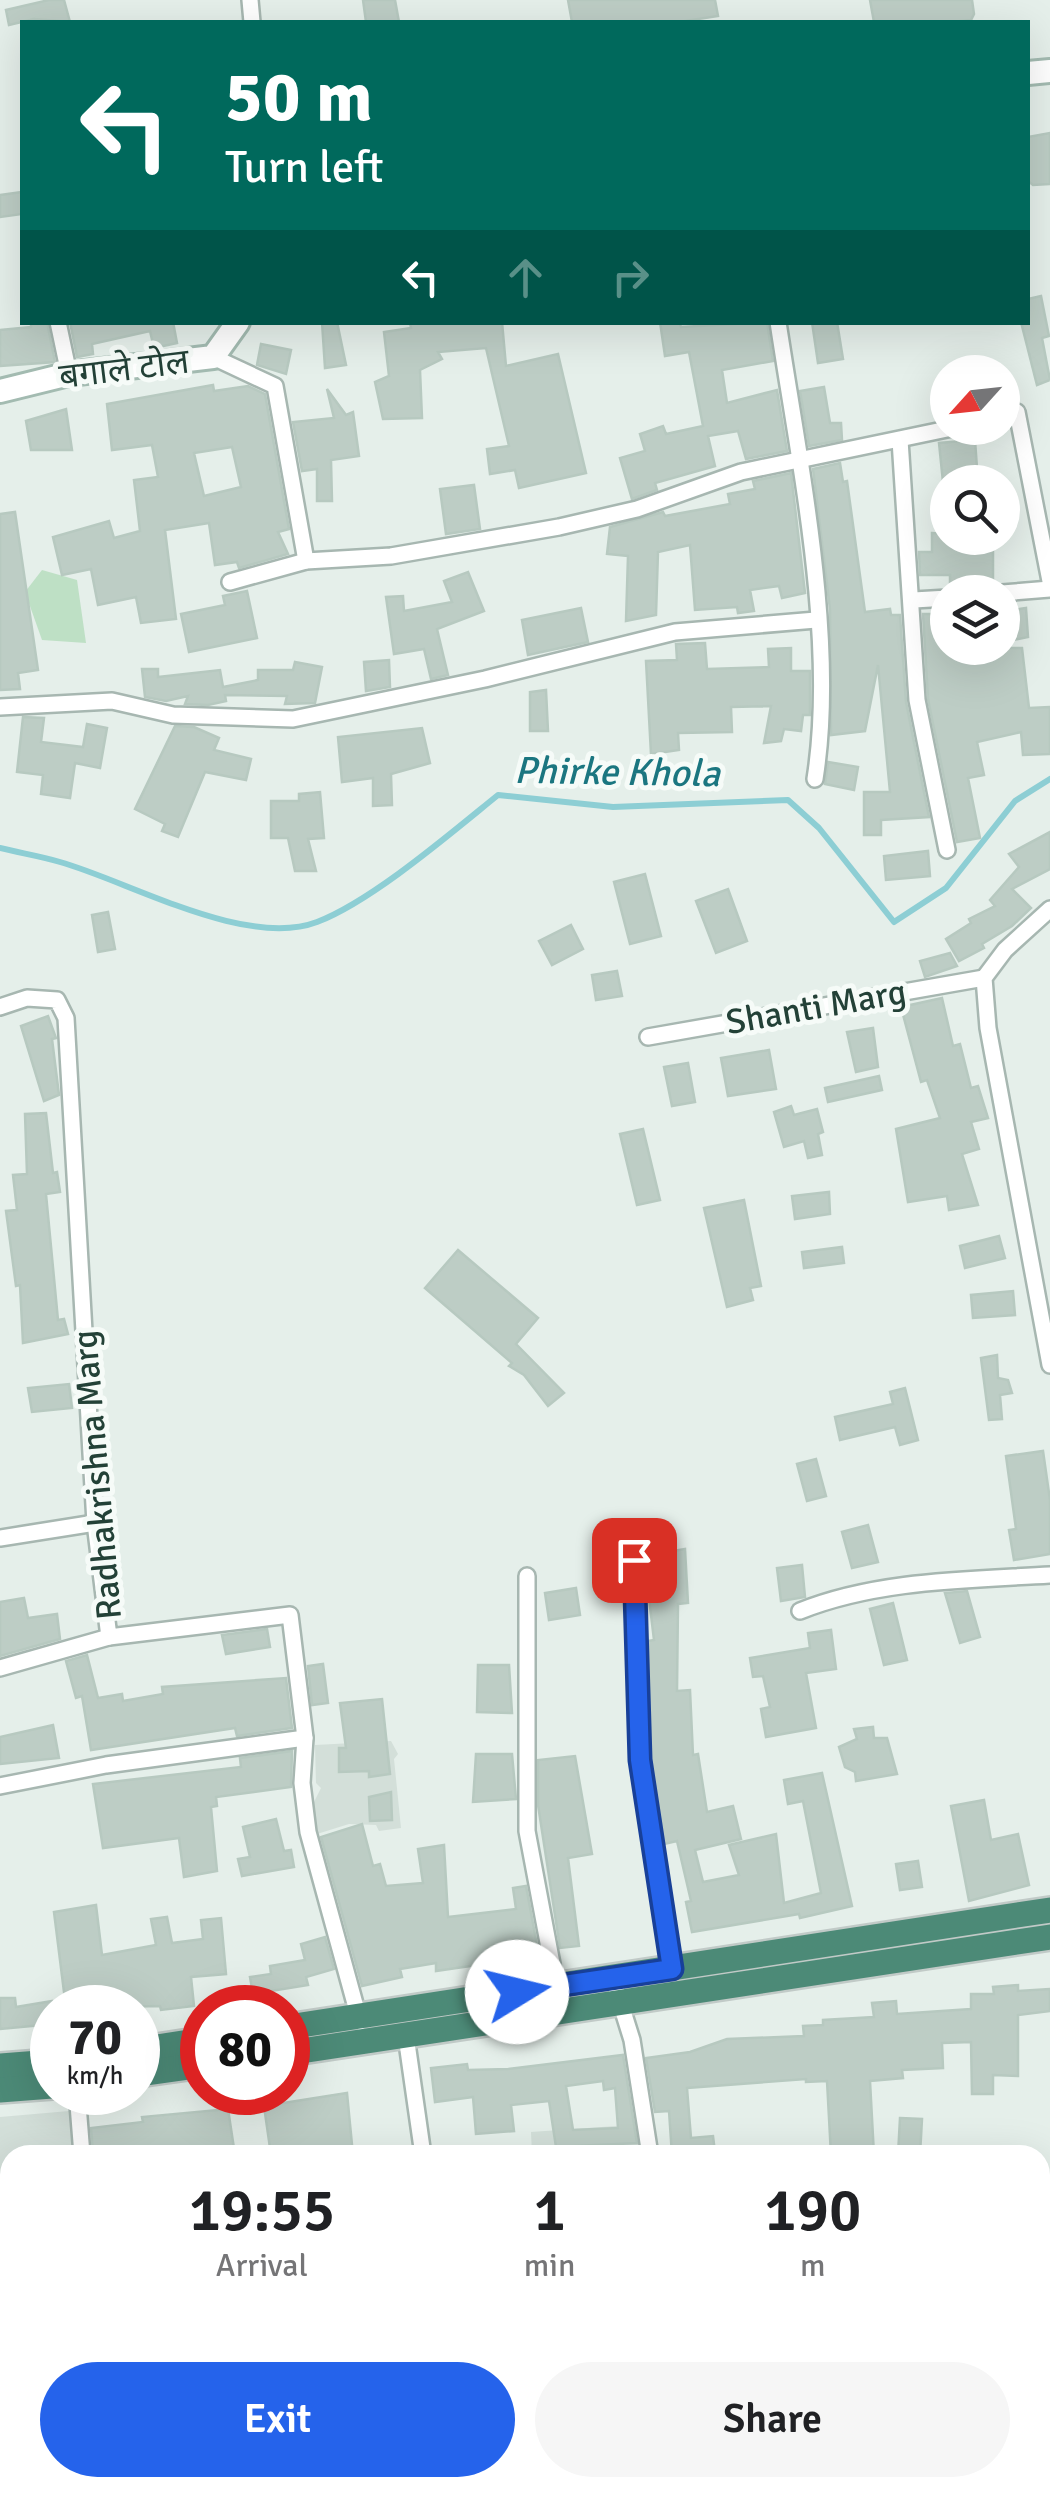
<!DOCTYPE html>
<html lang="en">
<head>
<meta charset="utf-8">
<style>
	body { margin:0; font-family:Signika,"Noto Sans Devanagari",sans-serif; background:#f6f6f6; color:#202124; height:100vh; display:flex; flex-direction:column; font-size:38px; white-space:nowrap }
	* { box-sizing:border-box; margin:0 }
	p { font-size:32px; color:#757577 }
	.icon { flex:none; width:55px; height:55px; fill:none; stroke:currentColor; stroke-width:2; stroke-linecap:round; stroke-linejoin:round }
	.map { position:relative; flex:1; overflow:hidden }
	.side { position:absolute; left:0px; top:2145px; width:1050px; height:352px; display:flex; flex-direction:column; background:#fff; border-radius:30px 30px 0 0; box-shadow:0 10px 40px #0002 }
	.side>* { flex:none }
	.hud { position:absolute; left:20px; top:20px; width:1010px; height:305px; border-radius:0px; box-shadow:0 10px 40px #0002; background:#00695c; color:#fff; overflow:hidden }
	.needle { width:65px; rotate:243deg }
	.fabs { position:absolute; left:930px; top:355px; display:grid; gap:20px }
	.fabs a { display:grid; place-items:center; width:90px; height:90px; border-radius:50%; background:#fff; box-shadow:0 10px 40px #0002; font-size:50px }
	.speed { position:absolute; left:30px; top:1985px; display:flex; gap:20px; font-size:50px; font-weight:700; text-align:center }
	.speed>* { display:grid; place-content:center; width:130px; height:130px; border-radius:50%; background:#fff; box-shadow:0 10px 40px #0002; line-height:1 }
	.speed small { font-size:25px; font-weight:400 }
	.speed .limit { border:15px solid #d22; background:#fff; color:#111 }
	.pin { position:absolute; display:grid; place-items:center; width:85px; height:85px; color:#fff; margin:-42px; border-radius:20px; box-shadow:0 5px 15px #0006 }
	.me { position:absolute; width:110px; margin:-55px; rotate:81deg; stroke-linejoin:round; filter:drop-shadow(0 0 8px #0008) }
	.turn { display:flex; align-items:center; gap:35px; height:210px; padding:0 40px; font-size:45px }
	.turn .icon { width:130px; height:130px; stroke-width:2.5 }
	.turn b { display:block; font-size:70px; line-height:85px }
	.lanes { display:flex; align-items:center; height:95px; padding:0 40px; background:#0003; justify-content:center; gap:50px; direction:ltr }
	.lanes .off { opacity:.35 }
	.eta { display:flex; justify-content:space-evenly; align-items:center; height:170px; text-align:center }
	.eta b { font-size:60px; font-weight:600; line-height:70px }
	.button { display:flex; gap:20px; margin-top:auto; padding:20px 40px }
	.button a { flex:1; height:115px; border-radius:60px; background:#2563eb; color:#fff; font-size:40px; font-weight:600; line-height:115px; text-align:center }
	.button a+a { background:#f6f6f6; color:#202124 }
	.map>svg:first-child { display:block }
	.built { fill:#d3dfd9 }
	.green { fill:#bee0c5 }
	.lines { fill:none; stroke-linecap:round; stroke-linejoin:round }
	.stream { stroke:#8dced4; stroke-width:6 }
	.building { fill:#bdcdc5; stroke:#b7c9c0; stroke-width:2.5; fill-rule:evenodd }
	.minor-casing { stroke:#a7b7b1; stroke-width:20 }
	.secondary-casing { stroke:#a3bbb1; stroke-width:28 }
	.trunk-casing { stroke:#c1cac7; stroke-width:30 }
	.minor { stroke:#fff; stroke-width:15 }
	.secondary { stroke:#fff; stroke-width:22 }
	.trunk { stroke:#4c8a77; stroke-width:25 }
	.route-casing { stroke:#184099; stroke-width:25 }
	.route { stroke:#2563eb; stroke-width:18 }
	.labels { text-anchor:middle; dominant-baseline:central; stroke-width:10; stroke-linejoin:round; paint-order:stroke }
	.street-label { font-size:35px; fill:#234137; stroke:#f6fbf8 }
	.water-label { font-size:38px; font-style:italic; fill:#1b7680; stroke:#f6fbf8 }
</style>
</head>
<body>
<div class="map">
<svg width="1050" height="2496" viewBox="0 0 1050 2496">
	<rect width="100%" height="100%" fill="#e5efea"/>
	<g class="built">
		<path d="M391 1741 398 1754 394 1759 401 1828 379 1831 376 1825 349 1824 317 1834 313 1804 321 1788 316 1783 315 1745Z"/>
		<path d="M69 2111 76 2155H10V2235L0 2232V2117Z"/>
		<path d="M644 2124 646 2155H532L531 2132Z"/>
	</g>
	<path class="green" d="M42 570 77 580 86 643 42 640 25 592Z"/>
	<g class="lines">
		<path class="stream" d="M0 848C20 853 40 856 60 862 128 881 246 949 317 922 372 901 451 833 498 795L613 807 788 800 819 828 894 922 946 888 1015 801 1050 779"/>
	</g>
	<g class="building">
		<path d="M49 0H64L70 22 34 19 9 25 6 10Z"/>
		<path d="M363 0H395L399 22H366Z"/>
		<path d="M568 0H715L718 16 679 22H572Z"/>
		<path d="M870 0H972L974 14 971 20 951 22H874Z"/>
		<path d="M1050 133V184L1033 185 1028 181V137Z"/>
		<path d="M22 192V214L0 217V195Z"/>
		<path d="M1041 296 1049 336 1042 338 1050 380 1037 385 1021 322H1028V299Z"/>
		<path d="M31 322H47L55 362 0 366V330L31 327Z"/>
		<path d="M70 322H173L177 343 154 348 150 331 92 344 93 354 77 357Z"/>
		<path d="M322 322H337L346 365 325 368Z"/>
		<path d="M410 322H502L506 366 558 354 586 473 519 488 515 470 490 474 487 449 509 446 486 348 438 352 442 359 420 370 422 418 383 419 375 382 389 376 384 332 411 328Z"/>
		<path d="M660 322H679L681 327 767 322 773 361 722 370 727 403 777 390 787 451 746 459 738 431 708 436 715 466 655 483 657 490 632 499 620 458 645 451 640 434 663 426 666 434 703 426 689 352 665 356Z"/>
		<path d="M812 322H837L843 359 818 363Z"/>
		<path d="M261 344 291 350 286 374 257 365Z"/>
		<path d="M213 385 214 391 248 386 265 394 289 529 278 532 288 554 239 568 237 562 215 565 209 523 165 530 176 619 141 623 136 597 98 605 91 569 62 575 53 537 109 521 114 538 140 531 134 480 158 477 152 445 112 450 107 404ZM232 447 241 487 204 496 194 453Z"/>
		<path d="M824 387 830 423H841L842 440 809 446 800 391Z"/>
		<path d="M327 389 346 415 353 412 359 456 331 460 332 501H317V469L302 471 293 422 334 418Z"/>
		<path d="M66 409 72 450H31L26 421Z"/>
		<path d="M975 440 978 482H943L939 443Z"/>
		<path d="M840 463 843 482 847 481 865 612 890 609 891 615H900L906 702 929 817 881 820V835H864V792H890L878 665 865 731 831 735 830 609 813 469Z"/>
		<path d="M791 473 805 593 782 598 779 586 750 590 754 611 738 613 737 607 695 610 690 545 658 552 656 615 626 621 628 556 607 554 610 527 663 512 665 516 730 504 728 494 755 489 753 481Z"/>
		<path d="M474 485 480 529 446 534 440 489Z"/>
		<path d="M15 512 38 670 18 673 20 689 0 690V514Z"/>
		<path d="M932 533 993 538V583L950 585V575H920L919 552H932Z"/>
		<path d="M468 572 484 611 437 629 448 675 431 679 424 649 394 654 386 597 403 596 404 611 452 602 444 581Z"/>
		<path d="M247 591 257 638 189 652 181 614 225 605 223 596Z"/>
		<path d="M581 608 588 642 528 655 522 620Z"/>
		<path d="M1026 608 1028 637 1008 641 1005 611Z"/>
		<path d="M923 614H948V648H1022L1029 708 1050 707V754L1023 755 1021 732 977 742 984 775 968 778 980 838 957 842 928 699Z"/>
		<path d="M705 643 707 669 769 667 768 649 791 648V671H810V715H803L801 731 784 729 781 741 764 743 771 706 731 707 732 732 678 733 679 750 651 754 646 661 677 660 676 644Z"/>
		<path d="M389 660 390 687 366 691 364 662Z"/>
		<path d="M295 662 322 667 315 703 285 704 287 696 225 695 226 701 208 705 185 704 188 696 166 701 145 697 142 669H158V677L220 670 223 687 258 680V670H293Z"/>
		<path d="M546 690 548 731H530V692Z"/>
		<path d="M23 717 44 718 41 742 83 747 87 724 107 728 100 768 75 763 70 798 41 794 43 775 17 772Z"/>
		<path d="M175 726 194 727 219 738 214 750 251 759 246 780 205 772 178 837 162 831 165 824 135 809Z"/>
		<path d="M422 728 430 763 391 774 392 805 373 806V778L342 782 338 737Z"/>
		<path d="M828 762 858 767 854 790 825 784Z"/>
		<path d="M320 792 324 838 308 839 316 871H295L288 838H271V801H299V794Z"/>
		<path d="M1050 832V869L1012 889 1031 908 1012 926 982 944 984 948 959 961 946 939 971 923 969 919 995 906 990 900 1019 867 1009 854Z"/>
		<path d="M928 851 930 876 886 880 884 856Z"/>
		<path d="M645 874 661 936 630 944 614 882Z"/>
		<path d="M728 889 747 941 716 953 696 901Z"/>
		<path d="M108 912 115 949 98 952 92 915Z"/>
		<path d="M571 925 583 949 552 965 539 941Z"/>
		<path d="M950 953 957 966 925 977 920 961Z"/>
		<path d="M617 971 622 996 596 1000 592 975Z"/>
		<path d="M942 998 953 1046 960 1044 971 1088 978 1086 988 1118 971 1122 979 1149 962 1154 978 1205 949 1210 947 1196 908 1202 896 1129 940 1118 927 1080 921 1082 901 1007Z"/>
		<path d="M48 1016 56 1038 52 1039 59 1095 44 1101 21 1026Z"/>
		<path d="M873 1028 878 1067 856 1072 847 1032Z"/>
		<path d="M769 1050 776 1089 728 1096 721 1058Z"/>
		<path d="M688 1063 695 1102 672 1106 664 1067Z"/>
		<path d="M879 1076 882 1090 828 1102 825 1088Z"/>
		<path d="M791 1106 794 1115 817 1109 823 1132 818 1134 822 1155 808 1158 804 1141 784 1147 774 1112Z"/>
		<path d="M46 1113 53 1173 57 1172 60 1192 46 1194 58 1320 64 1319 68 1334 23 1343 20 1285 16 1286 6 1211 17 1210 13 1175 27 1174 25 1114Z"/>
		<path d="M643 1129 660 1200 637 1205 620 1134Z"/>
		<path d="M829 1192 830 1214 795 1219 792 1196Z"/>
		<path d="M744 1200 761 1286 750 1288 753 1300 727 1307 704 1208Z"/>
		<path d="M999 1236 1005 1258 965 1268 960 1246Z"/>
		<path d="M842 1247 844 1263 804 1268 802 1252Z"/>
		<path d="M458 1250 538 1318 516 1344 564 1393 548 1406 524 1375 509 1366 512 1363 425 1288Z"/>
		<path d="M1013 1291 1015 1315 973 1318 971 1295Z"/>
		<path d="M997 1355 998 1378 1008 1380 1012 1393 1000 1395 1002 1419 989 1420 981 1358Z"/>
		<path d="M69 1384 72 1408 32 1412 28 1388Z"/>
		<path d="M905 1388 918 1440 900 1445 895 1427 840 1440 835 1417 893 1404 890 1392Z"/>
		<path d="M1043 1451 1050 1500V1554L1014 1560 1009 1530 1016 1529 1006 1456Z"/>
		<path d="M816 1459 826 1496 807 1501 797 1464Z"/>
		<path d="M868 1525 878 1562 852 1568 842 1532Z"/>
		<path d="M685 1549 688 1603 678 1604 677 1691 690 1690 693 1755 698 1754 707 1812 733 1806 741 1839 695 1850 703 1882 739 1875 729 1845 776 1834 784 1903 821 1893 803 1801 788 1804 784 1780 822 1773 852 1906 800 1918 799 1914 692 1932 686 1902 691 1901 677 1841 664 1844 651 1759 648 1641 654 1640 644 1556Z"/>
		<path d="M802 1565 805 1597 781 1601 777 1568Z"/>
		<path d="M576 1588 580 1615 549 1620 545 1593Z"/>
		<path d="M967 1591 980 1637 960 1643 945 1593Z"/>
		<path d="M24 1598 28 1618 57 1614 60 1639 0 1656V1602Z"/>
		<path d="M893 1603 907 1660 884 1665 870 1609Z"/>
		<path d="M267 1629 270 1647 226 1654 222 1635Z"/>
		<path d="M831 1630 836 1669 806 1673 816 1728 766 1737 761 1709 770 1707 763 1676 753 1677 750 1658 810 1648 808 1633Z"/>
		<path d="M87 1655 98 1698 122 1694 123 1701 163 1694 162 1687 286 1678 292 1728 237 1736 235 1728 91 1750 82 1696 76 1698 66 1661Z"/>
		<path d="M323 1664 328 1703 312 1705 308 1666Z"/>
		<path d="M478 1665H509L512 1713 477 1712Z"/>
		<path d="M382 1699 390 1774 369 1777V1771L339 1772V1748H346L340 1703Z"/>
		<path d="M53 1725 59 1758 0 1764V1737Z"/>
		<path d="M873 1727 874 1738H887L897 1774 856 1781 855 1772 845 1767 839 1747 857 1739 854 1729Z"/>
		<path d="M292 1751 291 1787 216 1797 217 1806 211 1807 217 1871 184 1877 179 1838 103 1848 93 1784 241 1767 240 1758Z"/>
		<path d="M476 1754H512L516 1799 473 1802Z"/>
		<path d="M575 1756 592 1854 568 1858 579 1946 560 1948 538 1805V1760Z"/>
		<path d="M391 1792 392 1820 370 1821 369 1797Z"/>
		<path d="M984 1800 991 1840 1018 1834 1029 1885 969 1901 951 1806Z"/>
		<path d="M276 1819 284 1851 291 1850 294 1867 242 1876 238 1859 250 1857 243 1827Z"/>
		<path d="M362 1824 373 1866 380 1864 386 1886 423 1883 418 1849 444 1845 448 1917 516 1909 513 1888 526 1886 539 1956 436 1971V1963L400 1969 402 1977 362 1986 321 1837Z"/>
		<path d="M918 1861 922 1887 900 1890 896 1864Z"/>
		<path d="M96 1905 102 1955 156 1945 151 1919 167 1917 172 1943 203 1939 201 1920 221 1918 226 1974 191 1977 194 2006 161 2010 160 2006 66 2008 54 1912Z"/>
		<path d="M325 1937 334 1969 306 1977 308 1985 253 1994 250 1977 271 1974 270 1966 305 1960 301 1944Z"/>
		<path d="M1018 1985V1991L1050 1989V2011L1018 2015V2076L993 2075V2094H972L971 2042 942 2043 943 2068 902 2070 903 2078 870 2081 874 2155H831L827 2081 806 2082V2079L687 2088 691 2138 713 2136 715 2152 672 2155 669 2111 655 2112 646 2058 690 2052 727 2039 804 2036 803 2026 823 2025V2020L874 2017 872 2003 896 2001 897 2014 971 2009V1994H994L993 1987Z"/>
		<path d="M0 1998H15L16 2007 52 2001V2024L0 2029Z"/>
		<path d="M623 2055 637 2143 556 2147 549 2101 511 2105 514 2131 476 2134 473 2097 435 2102 431 2068 467 2064 468 2070 508 2069ZM603 2081 604 2090 615 2088 618 2128 573 2130 566 2086Z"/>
		<path d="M347 2093 353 2155H271L264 2106Z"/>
		<path d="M228 2109 235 2155H176L175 2149 139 2150V2155H121V2149L93 2152 91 2128 143 2122 142 2117Z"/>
		<path d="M900 2118 922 2119 920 2155H898Z"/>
	</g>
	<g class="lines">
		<g class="minor-casing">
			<g id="minor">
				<path d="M250 0 252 22"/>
				<path d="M58 322 69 374"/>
				<path d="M778 322C799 462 837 640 815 779"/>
				<path d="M213 357 275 386 306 561"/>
				<path d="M1002 415 1017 412 1050 581"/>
				<path d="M900 440 917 700 947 850"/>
				<path d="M230 582 306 561 391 556 559 527 637 509 741 472 952 428"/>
				<path d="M1002 593 1050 589"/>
				<path d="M914 600 948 598"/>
				<path d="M0 707 112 701 173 715 293 719 485 679 675 632 816 620"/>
				<path d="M1050 909 1005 950 984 978 988 1028 1050 1365"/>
				<path d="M0 1007 27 998 57 1000 66 1018 95 1523 109 1637 290 1615 305 1738 302 1783 308 1832 360 2022"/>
				<path d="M648 1037 984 978"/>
				<path d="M0 1538 95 1523"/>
				<path d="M634 1560 640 1760 672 1969"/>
				<path d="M527 1576V1831L556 1985"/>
				<path d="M800 1611C877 1580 968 1580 1050 1575"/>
				<path d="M0 1668 109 1637"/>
				<path d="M0 1786 106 1765 305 1738"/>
				<path d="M613 1979 632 2040 650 2155"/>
				<path d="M406 2036 423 2155"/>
				<path d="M77 2092 82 2155"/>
				<path d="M0 2248 10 2251"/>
				<path d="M1040 2276 1050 2274"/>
				<path d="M123 2488 124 2496"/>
				<path d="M669 2488V2496"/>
				<path d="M999 2488 1050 2496"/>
			</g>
		</g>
		<g class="secondary-casing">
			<g id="secondary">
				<path d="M1028 73 1050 71"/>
				<path d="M0 391 69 374 213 357 238 322"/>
			</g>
		</g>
		<g class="trunk-casing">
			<g id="trunk">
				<path d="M288 2027 1050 1910"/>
				<path d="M138 2050 202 2040"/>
				<path d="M288 2053 1050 1937"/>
				<path d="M0 2066 52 2062"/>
				<path d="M138 2074 202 2065"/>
				<path d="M0 2090 52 2086"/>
			</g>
		</g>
		<use href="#minor" class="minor"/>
		<use href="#secondary" class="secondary"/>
		<use href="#trunk" class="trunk"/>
	</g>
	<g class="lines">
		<g class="route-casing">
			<path id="route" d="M517 1992 672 1969 640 1760 634 1560"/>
		</g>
		<use href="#route" class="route"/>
	</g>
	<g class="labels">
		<g class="street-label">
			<text transform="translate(124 369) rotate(-7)">बगाले टोल</text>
			<text transform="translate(816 1007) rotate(-10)">Shanti Marg</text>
			<text transform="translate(97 1475) rotate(-95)">Radhakrishna Marg</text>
		</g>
		<g class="water-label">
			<text transform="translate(617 772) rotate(1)">Phirke Khola</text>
		</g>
	</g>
</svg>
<div class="fabs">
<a><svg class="needle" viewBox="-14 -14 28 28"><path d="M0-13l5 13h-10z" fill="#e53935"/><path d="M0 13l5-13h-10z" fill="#757577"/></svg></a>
<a><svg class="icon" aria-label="search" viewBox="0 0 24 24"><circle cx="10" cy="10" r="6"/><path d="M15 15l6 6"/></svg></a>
<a><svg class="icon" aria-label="layers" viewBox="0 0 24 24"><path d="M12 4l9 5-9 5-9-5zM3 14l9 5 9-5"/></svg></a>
</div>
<div class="speed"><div>70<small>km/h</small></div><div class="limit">80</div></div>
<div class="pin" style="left:634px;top:1560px;background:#d93025"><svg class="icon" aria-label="arrive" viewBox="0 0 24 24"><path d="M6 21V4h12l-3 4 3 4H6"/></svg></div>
<svg class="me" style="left:517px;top:1992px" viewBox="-20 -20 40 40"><circle r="19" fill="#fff"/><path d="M0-13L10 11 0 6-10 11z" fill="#2563eb"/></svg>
<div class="hud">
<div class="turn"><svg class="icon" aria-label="left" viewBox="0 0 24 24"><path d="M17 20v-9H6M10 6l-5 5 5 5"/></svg><div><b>50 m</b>Turn left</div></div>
<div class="lanes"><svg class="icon" aria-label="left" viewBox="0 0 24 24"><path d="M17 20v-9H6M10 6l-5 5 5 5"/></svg><svg class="icon off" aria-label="ahead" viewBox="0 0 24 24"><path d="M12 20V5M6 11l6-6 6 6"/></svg><svg class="icon off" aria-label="right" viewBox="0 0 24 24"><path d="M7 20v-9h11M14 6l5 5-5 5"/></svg></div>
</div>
<section class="side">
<div class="eta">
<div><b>19:55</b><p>Arrival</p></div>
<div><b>1</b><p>min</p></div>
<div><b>190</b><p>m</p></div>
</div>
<div class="button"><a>Exit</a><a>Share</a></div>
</section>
</div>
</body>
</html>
